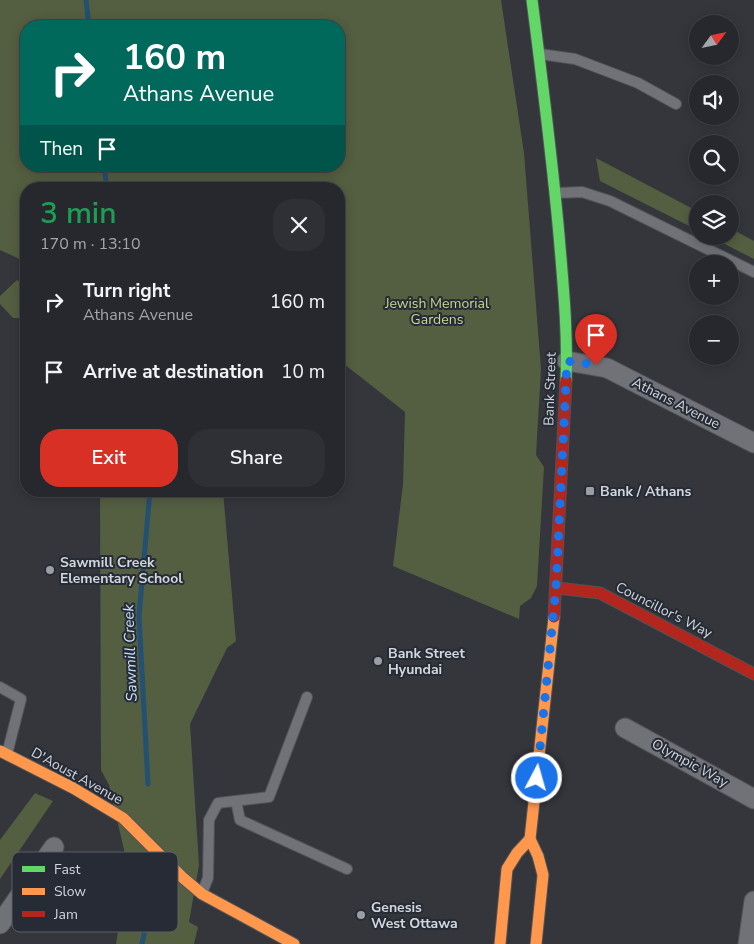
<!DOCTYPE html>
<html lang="en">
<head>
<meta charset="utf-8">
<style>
	body { margin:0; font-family:"Nunito Sans",sans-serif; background:#2f3035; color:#f1f3f6; height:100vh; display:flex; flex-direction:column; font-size:19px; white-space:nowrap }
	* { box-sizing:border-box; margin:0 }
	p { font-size:16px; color:#a4a6aa }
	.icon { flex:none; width:28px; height:28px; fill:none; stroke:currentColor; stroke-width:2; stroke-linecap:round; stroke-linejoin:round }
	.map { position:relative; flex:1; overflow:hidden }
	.sheet { position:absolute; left:20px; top:182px; width:325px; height:315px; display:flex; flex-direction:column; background:#27282d; border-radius:20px; box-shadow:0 2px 12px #0003,0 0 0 1px #434449 }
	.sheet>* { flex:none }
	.guide { position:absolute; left:20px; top:20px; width:325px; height:152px; border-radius:20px; box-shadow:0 2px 12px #0003,0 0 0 1px #434449; background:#00695c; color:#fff; overflow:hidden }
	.needle { width:32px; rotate:57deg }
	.fabs { position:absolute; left:689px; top:15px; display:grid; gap:10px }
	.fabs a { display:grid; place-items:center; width:50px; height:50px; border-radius:50%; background:#27282d; box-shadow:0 2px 12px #0003,0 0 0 1px #434449; font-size:25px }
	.pin { position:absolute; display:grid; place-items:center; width:42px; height:42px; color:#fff; margin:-51px -21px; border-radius:50% 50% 50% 0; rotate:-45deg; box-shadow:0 0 5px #0007 }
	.pin .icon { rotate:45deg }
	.me { position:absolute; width:55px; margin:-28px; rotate:6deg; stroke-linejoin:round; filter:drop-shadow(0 0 4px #0008) }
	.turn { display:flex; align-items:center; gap:18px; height:105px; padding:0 20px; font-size:22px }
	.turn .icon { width:65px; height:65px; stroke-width:2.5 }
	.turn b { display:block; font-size:35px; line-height:42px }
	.then { display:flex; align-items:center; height:48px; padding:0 20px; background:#0003; gap:10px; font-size:19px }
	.round { display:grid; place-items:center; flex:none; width:52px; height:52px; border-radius:20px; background:#2f3035 }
	.head { display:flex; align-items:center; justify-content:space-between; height:85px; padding:0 20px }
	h1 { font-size:30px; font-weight:600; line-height:38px; color:#1e9e55 }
	.cta { display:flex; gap:10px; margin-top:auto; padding:10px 20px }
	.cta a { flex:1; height:58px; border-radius:20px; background:#d93025; color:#fff; font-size:20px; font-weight:600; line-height:58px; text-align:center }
	.cta a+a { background:#2f3035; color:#f1f3f6 }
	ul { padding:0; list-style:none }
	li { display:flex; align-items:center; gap:15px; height:70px; padding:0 20px }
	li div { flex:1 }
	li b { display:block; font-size:19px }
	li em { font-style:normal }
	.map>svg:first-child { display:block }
	.green { fill:#545e41; fill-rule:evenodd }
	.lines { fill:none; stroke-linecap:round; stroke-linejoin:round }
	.stream { stroke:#245071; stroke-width:5 }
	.lane-casing { stroke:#505357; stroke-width:12 }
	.street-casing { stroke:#505357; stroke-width:21 }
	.fast-casing { stroke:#505357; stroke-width:13 }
	.slow-casing { stroke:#505357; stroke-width:13 }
	.jam-casing { stroke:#505357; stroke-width:13 }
	.lane { stroke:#707277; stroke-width:10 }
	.street { stroke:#707277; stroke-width:19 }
	.fast { stroke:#63d668; stroke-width:11 }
	.slow { stroke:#ff974d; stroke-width:11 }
	.jam { stroke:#b3261e; stroke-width:11 }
	.route { stroke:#1a73e8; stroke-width:9; stroke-dasharray:0 16.2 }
	.poi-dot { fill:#9b9ea5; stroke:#262b35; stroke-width:2 }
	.labels { text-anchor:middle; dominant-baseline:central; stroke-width:4; stroke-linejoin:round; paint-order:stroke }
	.park-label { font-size:14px; fill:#c2db8a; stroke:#262b35 }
	.street-label { font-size:14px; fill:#d2d6dd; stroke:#262b35 }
	.poi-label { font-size:14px; font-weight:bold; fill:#d2d6dd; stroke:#262b35; text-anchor:start }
	.water-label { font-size:15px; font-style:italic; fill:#c8e4fb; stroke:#262b35 }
	.key { fill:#262b35; stroke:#5a5e67; stroke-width:1 }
	.key-label { font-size:14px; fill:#d2d6dd }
</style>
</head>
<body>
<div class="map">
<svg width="754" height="944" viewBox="0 0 754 944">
	<rect width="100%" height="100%" fill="#34363c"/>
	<g class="green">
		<path d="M0 0H501L524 153 541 369 536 455 544 467 537 586 531 598 520 606 519 619 393 566 403 484 405 412 339 360V189H26V262L0 250ZM339 26V166H26V26Z"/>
		<path d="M596 158 697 211V230L600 181Z"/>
		<path d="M730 228 754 241V259L709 236H730Z"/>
		<path d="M17 280 26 285V313L20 318H13L0 304V296Z"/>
		<path d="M100 491H223L236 641 227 648 190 724 199 865 189 922 198 927 194 944H116L128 867 109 785 101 770Z"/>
		<path d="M35 793 53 801 0 879V840Z"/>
	</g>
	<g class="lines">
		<g class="stream">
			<path d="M86 0 89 26"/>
			<path d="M104 166 107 189"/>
			<path d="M148 784 139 616 150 491"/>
			<path d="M142 944 149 910"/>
		</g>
		<g class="lane-casing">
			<g id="lane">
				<path d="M540 54 575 59 638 83 676 104"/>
				<path d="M556 193 582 192 610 201 754 272"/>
				<path d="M0 687 21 699 7 754"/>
				<path d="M236 801 240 820 347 869"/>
				<path d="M202 893 208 878 209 820 218 803 269 797 307 697"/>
			</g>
		</g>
		<g class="street-casing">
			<g id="street">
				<path d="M567 361 607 368 754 443"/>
				<path d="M625 728 754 799"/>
				<path d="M0 924 54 847"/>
				<path d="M748 944 754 901"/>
			</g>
		</g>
		<g class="fast-casing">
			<path id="fast" d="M532 0C542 78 552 157 559 235 563 283 568 332 566 380"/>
		</g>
		<g class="slow-casing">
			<g id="slow">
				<path d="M0 751 73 788 123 818 182 877 202 894 294 944"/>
				<path d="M500 944 507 869 517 853 530 839"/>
				<path d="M536 944 543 875 538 856 530 839 554 617"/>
			</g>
		</g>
		<g class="jam-casing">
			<g id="jam">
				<path d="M557 588 600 593 754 674"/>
				<path d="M554 617 566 380"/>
			</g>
		</g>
		<use href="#lane" class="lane"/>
		<use href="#street" class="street"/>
		<use href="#fast" class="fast"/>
		<use href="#slow" class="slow"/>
		<use href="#jam" class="jam"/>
	</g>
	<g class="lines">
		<path class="route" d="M537 778 556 588 567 361 596 365"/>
	</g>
	<g class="poi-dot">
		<rect x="585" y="486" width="10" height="10" rx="2.5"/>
		<circle cx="50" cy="570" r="5"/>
		<circle cx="378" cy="661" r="5"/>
		<circle cx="361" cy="915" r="5"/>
	</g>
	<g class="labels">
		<g class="park-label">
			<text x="437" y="303">Jewish Memorial<tspan x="437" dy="16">Gardens</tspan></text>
		</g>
		<g class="street-label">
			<text transform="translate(550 389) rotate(-88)">Bank Street</text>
			<text transform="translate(676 403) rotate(27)">Athans Avenue</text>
			<text transform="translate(664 610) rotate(27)">Councillor's Way</text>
			<text transform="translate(690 763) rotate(29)">Olympic Way</text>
			<text transform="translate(77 776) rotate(29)">D'Aoust Avenue</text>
		</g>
		<g class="poi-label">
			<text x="600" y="491">Bank / Athans</text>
			<text x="60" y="562">Sawmill Creek<tspan x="60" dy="16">Elementary School</tspan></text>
			<text x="388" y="653">Bank Street<tspan x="388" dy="16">Hyundai</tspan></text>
			<text x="371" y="907">Genesis<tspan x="371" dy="16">West Ottawa</tspan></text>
		</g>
		<g class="water-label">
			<text transform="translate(130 653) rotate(-92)">Sawmill Creek</text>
		</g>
	</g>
	<rect x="12" y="852" width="166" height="80" rx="8" class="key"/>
	<rect x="22" y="866" width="23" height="6" fill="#63d668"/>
	<rect x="22" y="888" width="23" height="7" fill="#ff974d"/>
	<rect x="22" y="911" width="23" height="6" fill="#b3261e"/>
	<g class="key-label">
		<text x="54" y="874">Fast</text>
		<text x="54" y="896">Slow</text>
		<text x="54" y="919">Jam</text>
	</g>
</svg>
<div class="fabs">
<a><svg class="needle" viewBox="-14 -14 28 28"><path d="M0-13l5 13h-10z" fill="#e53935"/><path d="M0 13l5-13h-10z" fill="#a4a6aa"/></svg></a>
<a><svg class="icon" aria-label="sound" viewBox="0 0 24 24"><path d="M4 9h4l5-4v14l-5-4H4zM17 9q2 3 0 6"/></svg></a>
<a><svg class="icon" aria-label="search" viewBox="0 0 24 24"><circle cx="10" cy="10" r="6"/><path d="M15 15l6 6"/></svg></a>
<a><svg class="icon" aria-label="layers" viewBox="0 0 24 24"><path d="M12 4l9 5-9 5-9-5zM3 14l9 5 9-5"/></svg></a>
<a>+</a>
<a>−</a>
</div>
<div class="pin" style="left:596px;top:365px;background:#d93025"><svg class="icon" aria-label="arrive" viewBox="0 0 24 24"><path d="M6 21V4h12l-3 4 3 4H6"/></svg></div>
<svg class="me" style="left:537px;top:778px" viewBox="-20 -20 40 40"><circle r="17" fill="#1a73e8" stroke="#fff" stroke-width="3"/><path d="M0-11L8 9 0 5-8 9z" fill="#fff"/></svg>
<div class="guide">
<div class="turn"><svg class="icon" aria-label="right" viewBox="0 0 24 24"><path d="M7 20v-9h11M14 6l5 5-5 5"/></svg><div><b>160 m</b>Athans Avenue</div></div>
<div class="then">Then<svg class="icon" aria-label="arrive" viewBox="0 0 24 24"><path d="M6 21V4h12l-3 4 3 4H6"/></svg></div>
</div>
<section class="sheet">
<div class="head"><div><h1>3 min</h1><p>170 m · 13:10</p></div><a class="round"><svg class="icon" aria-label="close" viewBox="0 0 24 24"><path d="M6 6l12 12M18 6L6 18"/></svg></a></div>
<ul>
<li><svg class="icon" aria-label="right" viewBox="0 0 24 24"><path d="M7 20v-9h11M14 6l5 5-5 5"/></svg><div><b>Turn right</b><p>Athans Avenue</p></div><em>160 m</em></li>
<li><svg class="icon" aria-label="arrive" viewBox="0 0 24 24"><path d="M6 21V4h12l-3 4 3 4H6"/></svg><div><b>Arrive at destination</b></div><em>10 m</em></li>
</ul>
<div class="cta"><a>Exit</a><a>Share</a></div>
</section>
</div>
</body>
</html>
